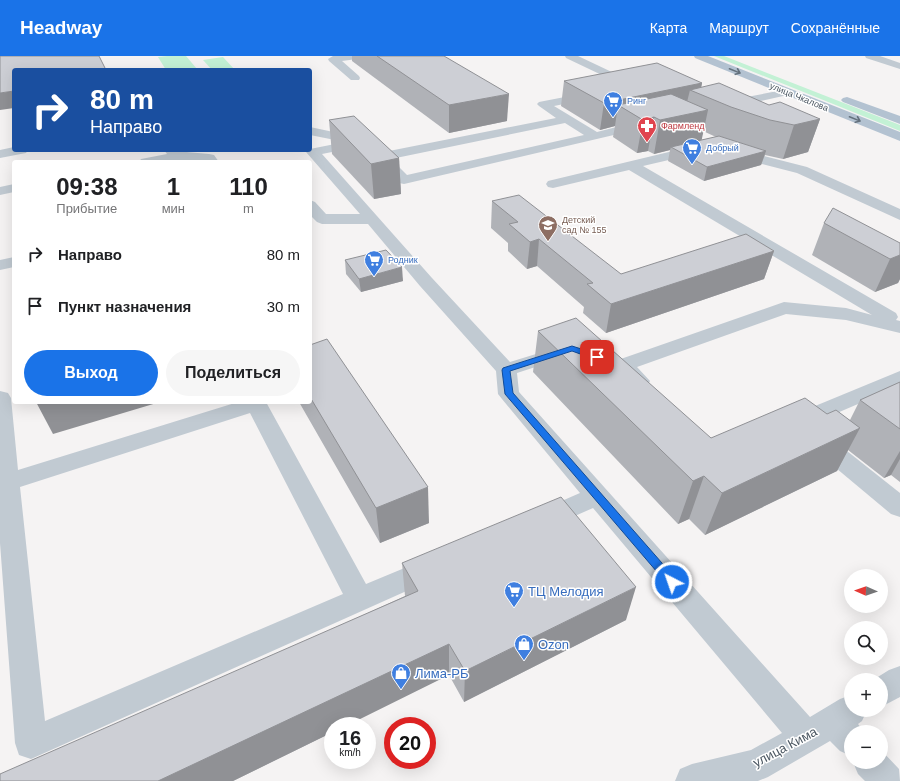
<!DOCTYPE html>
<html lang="ru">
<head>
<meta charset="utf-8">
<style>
	body { margin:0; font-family:Arial,sans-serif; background:#f6f6f6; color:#202124; height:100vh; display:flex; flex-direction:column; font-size:15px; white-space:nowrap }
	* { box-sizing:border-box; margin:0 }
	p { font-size:13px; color:#757577 }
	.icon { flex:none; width:22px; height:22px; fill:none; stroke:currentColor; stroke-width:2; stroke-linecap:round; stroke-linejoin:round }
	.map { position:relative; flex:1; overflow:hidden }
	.drawer { position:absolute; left:12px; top:104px; width:300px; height:244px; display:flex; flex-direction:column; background:#fff; border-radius:4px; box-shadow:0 4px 16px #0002 }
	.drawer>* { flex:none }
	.top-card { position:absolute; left:12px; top:12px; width:300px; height:84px; border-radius:4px; box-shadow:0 4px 16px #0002; background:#1a4fa0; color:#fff; overflow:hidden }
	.needle { width:26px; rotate:272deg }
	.tools { position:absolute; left:844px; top:513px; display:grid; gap:8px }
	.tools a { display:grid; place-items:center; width:44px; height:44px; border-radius:50%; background:#fff; box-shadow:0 4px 16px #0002; font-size:20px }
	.speed { position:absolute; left:324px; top:661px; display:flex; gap:8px; font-size:20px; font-weight:700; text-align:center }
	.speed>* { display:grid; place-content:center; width:52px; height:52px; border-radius:50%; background:#fff; box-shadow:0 4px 16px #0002; line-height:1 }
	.speed small { font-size:10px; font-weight:400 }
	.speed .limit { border:6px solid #d22; background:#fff; color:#111 }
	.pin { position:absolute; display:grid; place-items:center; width:34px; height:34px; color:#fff; margin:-17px; border-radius:8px; box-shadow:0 2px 6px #0006 }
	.me { position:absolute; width:44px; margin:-22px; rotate:319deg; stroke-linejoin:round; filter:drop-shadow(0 0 3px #0008) }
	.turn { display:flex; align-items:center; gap:14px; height:84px; padding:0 12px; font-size:18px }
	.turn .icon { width:52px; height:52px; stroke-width:2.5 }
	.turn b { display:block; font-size:28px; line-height:34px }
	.eta { display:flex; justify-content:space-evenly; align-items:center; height:68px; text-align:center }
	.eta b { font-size:24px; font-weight:800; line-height:28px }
	.primary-button { display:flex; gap:8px; margin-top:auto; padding:8px 12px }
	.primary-button a { flex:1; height:46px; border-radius:24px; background:#1a73e8; color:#fff; font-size:16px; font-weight:800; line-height:46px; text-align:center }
	.primary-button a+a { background:#f6f6f6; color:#202124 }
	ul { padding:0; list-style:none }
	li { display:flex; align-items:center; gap:12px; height:52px; padding:0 12px }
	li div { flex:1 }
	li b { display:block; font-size:15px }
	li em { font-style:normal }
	header { display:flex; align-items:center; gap:24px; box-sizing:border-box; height:56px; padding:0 20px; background:#1a73e8; color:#fff }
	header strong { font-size:19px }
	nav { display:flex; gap:22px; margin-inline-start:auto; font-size:14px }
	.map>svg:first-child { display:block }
	.green { fill:#c3f1d5 }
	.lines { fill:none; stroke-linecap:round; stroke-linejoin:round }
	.minor { fill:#c1cad2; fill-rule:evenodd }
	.major { fill:#b3c2d1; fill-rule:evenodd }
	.wall { fill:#b0b2b7; fill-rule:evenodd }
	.shaded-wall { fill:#909195 }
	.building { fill:#cdcfd5; stroke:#909195 }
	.oneway { stroke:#64717d }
	.route { fill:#1a73e8; stroke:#114b97 }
	.labels { text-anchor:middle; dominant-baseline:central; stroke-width:3; stroke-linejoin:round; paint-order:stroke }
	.far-street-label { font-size:9px; fill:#4a5661; stroke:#fff }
	.far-shop-label { font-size:9px; fill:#366cbe; stroke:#fff; text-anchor:start }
	.far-health-label { font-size:9px; fill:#be3a42; stroke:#fff; text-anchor:start }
	.far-education-label { font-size:9px; fill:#785e54; stroke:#fff; text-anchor:start }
	.near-shop-label { font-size:13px; fill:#366cbe; stroke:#fff; text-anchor:start }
	.near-street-label { font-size:13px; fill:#4a5661; stroke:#fff }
</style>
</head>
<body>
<header>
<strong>Headway</strong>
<nav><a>Карта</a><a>Маршрут</a><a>Сохранённые</a></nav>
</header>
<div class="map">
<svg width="900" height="725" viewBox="0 0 900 725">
	<rect width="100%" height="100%" fill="#f5f3f3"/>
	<g class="green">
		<path d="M167 0H186L197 13 166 14 158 1Z"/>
		<path d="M714 0H724L900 69V75Z"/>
		<path d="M223 1 235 14H212L203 4Z"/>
	</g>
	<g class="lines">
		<g class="minor">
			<path d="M333 0H362L357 3 342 5 359 20 360 22 359 24H351L329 5 328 3Z"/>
			<path d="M565 0H578L616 18 624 30 614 38 554 50 597 76 644 64 648 65 650 68 648 71 404 128 399 127 362 90 322 98 432 222 510 306 562 290 569 292 572 296 569 300 517 317 519 336 810 661 840 643 851 639V654H867L862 665 858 668 864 676H851V700L840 695 830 685 768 721 758 725H675L680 713 692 708 751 694 782 677 593 452 543 474 534 471 530 464 534 457 580 437 502 343 498 338 496 315 420 230 368 168H322L317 166 310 159V144L315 146 326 158H360L306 96 310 93 345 86 310 79V71L371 84 384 96 556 62 539 50 537 48 539 46 606 33 612 29 608 22 566 2ZM565 67 584 79 407 119 391 103Z"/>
			<path d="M865 0H880L900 7V13L866 2Z"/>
			<path d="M788 33 792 34 794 36 792 38 726 53 722 52 720 49 722 46 726 45Z"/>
			<path d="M698 89 703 90 705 93 703 96 643 110 896 257 898 261 896 264 900 265V277L846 264 786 258 637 311 650 325 647 330C633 334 620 321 612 309L615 305 784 246 846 252 872 259 629 114 553 132 548 131 546 128 548 125Z"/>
			<path d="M14 91V94H28L26 97 0 102V94Z"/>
			<path d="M736 91 760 99 807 111 900 153V164L797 117 750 105 731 98 729 95 731 92Z"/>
			<path d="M164 94 209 98 214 99 219 106 175 104 166 106H139L141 103 167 98Z"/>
			<path d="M14 128V136L0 139V131Z"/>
			<path d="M14 201V211L0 214V204Z"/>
			<path d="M900 315V330L802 372 794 375 786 372 783 367 786 362Z"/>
			<path d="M0 335 8 337 11 342 18 414 238 346H266L366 528 431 501 440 504 444 512 440 520 31 703 19 699 15 687 0 487ZM250 357 343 538 45 665 20 431Z"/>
			<path d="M820 378 828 380 900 437V461L891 458 812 392 809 386 812 380Z"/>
			<path d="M900 610V641L881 651V624H873L889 614Z"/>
			<path d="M881 694 899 713 900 725H865L858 718 853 706H881Z"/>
		</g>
		<g class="major">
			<path d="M694 0H708L900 76V85L695 2Z"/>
			<path d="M847 41 900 60V68L843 46 841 44 843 42Z"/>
		</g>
	</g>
	<g class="wall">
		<path d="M352 0H444L507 65 449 77 352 5Z"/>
		<path d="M564 25 702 27 701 31 820 63 808 96 783 103 765 99 761 109 704 125 668 105 670 94 654 98 648 95 637 97 613 81 615 70 600 74 561 50ZM703 75 716 81 701 84Z"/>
		<path d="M329 64 399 102 401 138 374 143 332 98Z"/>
		<path d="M492 145 621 218 774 195 764 223 606 277 583 257 584 251 537 210 527 213 508 195V187L491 172Z"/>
		<path d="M824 167 900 187V223L898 227 875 236 812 199Z"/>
		<path d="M345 204 403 225 361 236 346 218Z"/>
		<path d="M538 275 711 382 827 358 850 364 860 344 900 326V426L891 419 884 422 848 394 837 415 705 479 689 463 678 468 533 316Z"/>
		<path d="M310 289 429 467 380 487 299 346H310Z"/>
		<path d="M402 507 626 564 464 646 449 619 333 670V676L233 725H0L405 540Z"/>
	</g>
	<g class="shaded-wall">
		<path d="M702 27 700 38 690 34 685 54 654 62 648 95 637 97 643 64 618 49 615 70 600 74 604 47Z"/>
		<path d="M14 35V52L0 54V37Z"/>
		<path d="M509 38 507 65 449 77V49Z"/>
		<path d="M708 54 701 87 671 91 670 94 654 98 660 64Z"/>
		<path d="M820 63 808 96 783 103 794 69Z"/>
		<path d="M766 95 761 109 704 125 707 111Z"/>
		<path d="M399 102 401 138 374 143 371 108Z"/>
		<path d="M539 183 537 210 527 213 530 186Z"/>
		<path d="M774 195 764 223 606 277 611 248Z"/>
		<path d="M900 199V223L898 227 875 236 890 203Z"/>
		<path d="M402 211 403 225 361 236 359 223Z"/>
		<path d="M36 346H160L53 378Z"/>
		<path d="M860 372 837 415 705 479 722 437Z"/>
		<path d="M900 395V403L891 419 884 422Z"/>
		<path d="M704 420 689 463 678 468 693 425Z"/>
		<path d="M428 431 429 467 380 487 376 452Z"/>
		<path d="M636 531 626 564 464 646 465 615Z"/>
		<path d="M449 588V619L346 670H333V676L233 725H158Z"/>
	</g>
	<g class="building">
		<path d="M0 0H99L106 14H14V35L0 37Z"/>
		<path d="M377 0H444L509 38 449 49Z"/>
		<path d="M657 7 702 27 604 47 564 25Z"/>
		<path d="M719 27 769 49 780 46 820 63 794 69 770 64 731 51 690 34Z"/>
		<path d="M671 38 708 54 660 64 654 61 643 64 618 49Z"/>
		<path d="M354 60 399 102 371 108 329 64Z"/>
		<path d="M719 80 766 95 707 111 671 91Z"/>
		<path d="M519 139 621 218 746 178 774 195 611 248 587 228 593 227 539 183 530 186 509 168 518 166 492 145Z"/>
		<path d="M833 152 900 187V199L890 203 824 167Z"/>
		<path d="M386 194 402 211 359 223 345 204Z"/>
		<path d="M576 262 711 382 805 342 827 358 836 354 860 372 722 437 704 420 693 425 538 275Z"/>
		<path d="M327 283 428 431 376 452 310 341V289Z"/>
		<path d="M900 326V373L860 344Z"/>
		<path d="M561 441 636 531 465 615 449 588 158 725H0V718L418 535 402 507Z"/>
	</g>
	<defs><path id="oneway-shaft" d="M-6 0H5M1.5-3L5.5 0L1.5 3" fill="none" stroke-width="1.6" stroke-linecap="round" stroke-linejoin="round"/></defs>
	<g class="oneway">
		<use href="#oneway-shaft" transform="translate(735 15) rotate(22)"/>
		<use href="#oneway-shaft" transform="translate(855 63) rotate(22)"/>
	</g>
	<path class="route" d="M572 290 600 299 601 301 597 304 572 295 510 315 513 337 676 523 678 526 676 530 672 531 669 530 505 338 502 314 503 312Z"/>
	<defs>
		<g id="supermarket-pin" transform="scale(1)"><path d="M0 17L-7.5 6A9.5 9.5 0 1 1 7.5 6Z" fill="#3f7fe0" stroke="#fff"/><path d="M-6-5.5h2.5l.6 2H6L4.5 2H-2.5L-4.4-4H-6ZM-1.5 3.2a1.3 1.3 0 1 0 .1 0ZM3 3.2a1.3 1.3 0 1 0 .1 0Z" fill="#fff"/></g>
		<g id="pharmacy-pin" transform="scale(1)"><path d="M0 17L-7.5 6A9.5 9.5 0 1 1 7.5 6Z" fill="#e0444e" stroke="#fff"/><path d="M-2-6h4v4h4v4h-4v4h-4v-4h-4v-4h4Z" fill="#fff"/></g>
		<g id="school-pin" transform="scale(1)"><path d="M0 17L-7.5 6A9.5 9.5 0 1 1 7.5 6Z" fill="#8d6e63" stroke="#fff"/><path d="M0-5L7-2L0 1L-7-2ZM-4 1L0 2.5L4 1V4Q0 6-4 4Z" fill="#fff"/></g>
		<g id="shop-pin" transform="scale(1)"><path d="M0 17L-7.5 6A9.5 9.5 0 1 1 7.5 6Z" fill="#3f7fe0" stroke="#fff"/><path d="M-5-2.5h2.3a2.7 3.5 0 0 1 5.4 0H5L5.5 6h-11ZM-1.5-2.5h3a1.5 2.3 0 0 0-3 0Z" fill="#fff"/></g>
	</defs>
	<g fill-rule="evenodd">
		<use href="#supermarket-pin" x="613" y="45"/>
		<use href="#pharmacy-pin" x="647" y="70"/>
		<use href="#supermarket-pin" x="692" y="92"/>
		<use href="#school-pin" x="548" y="169"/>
		<use href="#supermarket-pin" x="374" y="204"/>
		<use href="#supermarket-pin" x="514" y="535"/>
		<use href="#shop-pin" x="524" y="588"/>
		<use href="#shop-pin" x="401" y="617"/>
	</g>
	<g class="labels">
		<g class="far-street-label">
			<text transform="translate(799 41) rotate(22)">улица Чкалова</text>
		</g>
		<g class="far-shop-label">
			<text x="627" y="45">Ринг</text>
			<text x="706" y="92">Добрый</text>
			<text x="388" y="204">Родник</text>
		</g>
		<g class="far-health-label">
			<text x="661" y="70">Фармленд</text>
		</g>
		<g class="far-education-label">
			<text x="562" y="164">Детский<tspan x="562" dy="10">сад № 155</tspan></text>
		</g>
		<g class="near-shop-label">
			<text x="528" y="535">ТЦ Мелодия</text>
			<text x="538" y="588">Ozon</text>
			<text x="415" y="617">Лима-РБ</text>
		</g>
		<g class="near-street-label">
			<text transform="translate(785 691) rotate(-28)">улица Кима</text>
		</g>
	</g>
</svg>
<div class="tools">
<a><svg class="needle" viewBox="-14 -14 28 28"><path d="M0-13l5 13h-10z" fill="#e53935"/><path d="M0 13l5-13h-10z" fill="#757577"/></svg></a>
<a><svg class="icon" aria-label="search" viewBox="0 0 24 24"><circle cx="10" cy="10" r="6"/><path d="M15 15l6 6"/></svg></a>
<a>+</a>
<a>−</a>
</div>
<div class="speed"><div>16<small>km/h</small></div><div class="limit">20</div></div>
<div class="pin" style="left:597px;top:301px;background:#d93025"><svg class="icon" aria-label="arrive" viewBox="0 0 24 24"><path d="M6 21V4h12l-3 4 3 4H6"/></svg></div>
<svg class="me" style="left:672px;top:526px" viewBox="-20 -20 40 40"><circle r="17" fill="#1a73e8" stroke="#fff" stroke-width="3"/><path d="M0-11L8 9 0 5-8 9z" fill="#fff"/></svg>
<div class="top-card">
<div class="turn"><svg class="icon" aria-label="right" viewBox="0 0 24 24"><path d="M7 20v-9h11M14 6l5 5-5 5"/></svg><div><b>80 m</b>Направо</div></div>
</div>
<section class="drawer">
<div class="eta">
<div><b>09:38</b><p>Прибытие</p></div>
<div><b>1</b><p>мин</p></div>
<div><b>110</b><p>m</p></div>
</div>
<ul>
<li><svg class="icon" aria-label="right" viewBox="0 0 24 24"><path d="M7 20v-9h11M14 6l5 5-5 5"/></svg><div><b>Направо</b></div><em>80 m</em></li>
<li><svg class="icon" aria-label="arrive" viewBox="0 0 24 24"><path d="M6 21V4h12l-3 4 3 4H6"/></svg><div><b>Пункт назначения</b></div><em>30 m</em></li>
</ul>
<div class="primary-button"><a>Выход</a><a>Поделиться</a></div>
</section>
</div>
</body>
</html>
